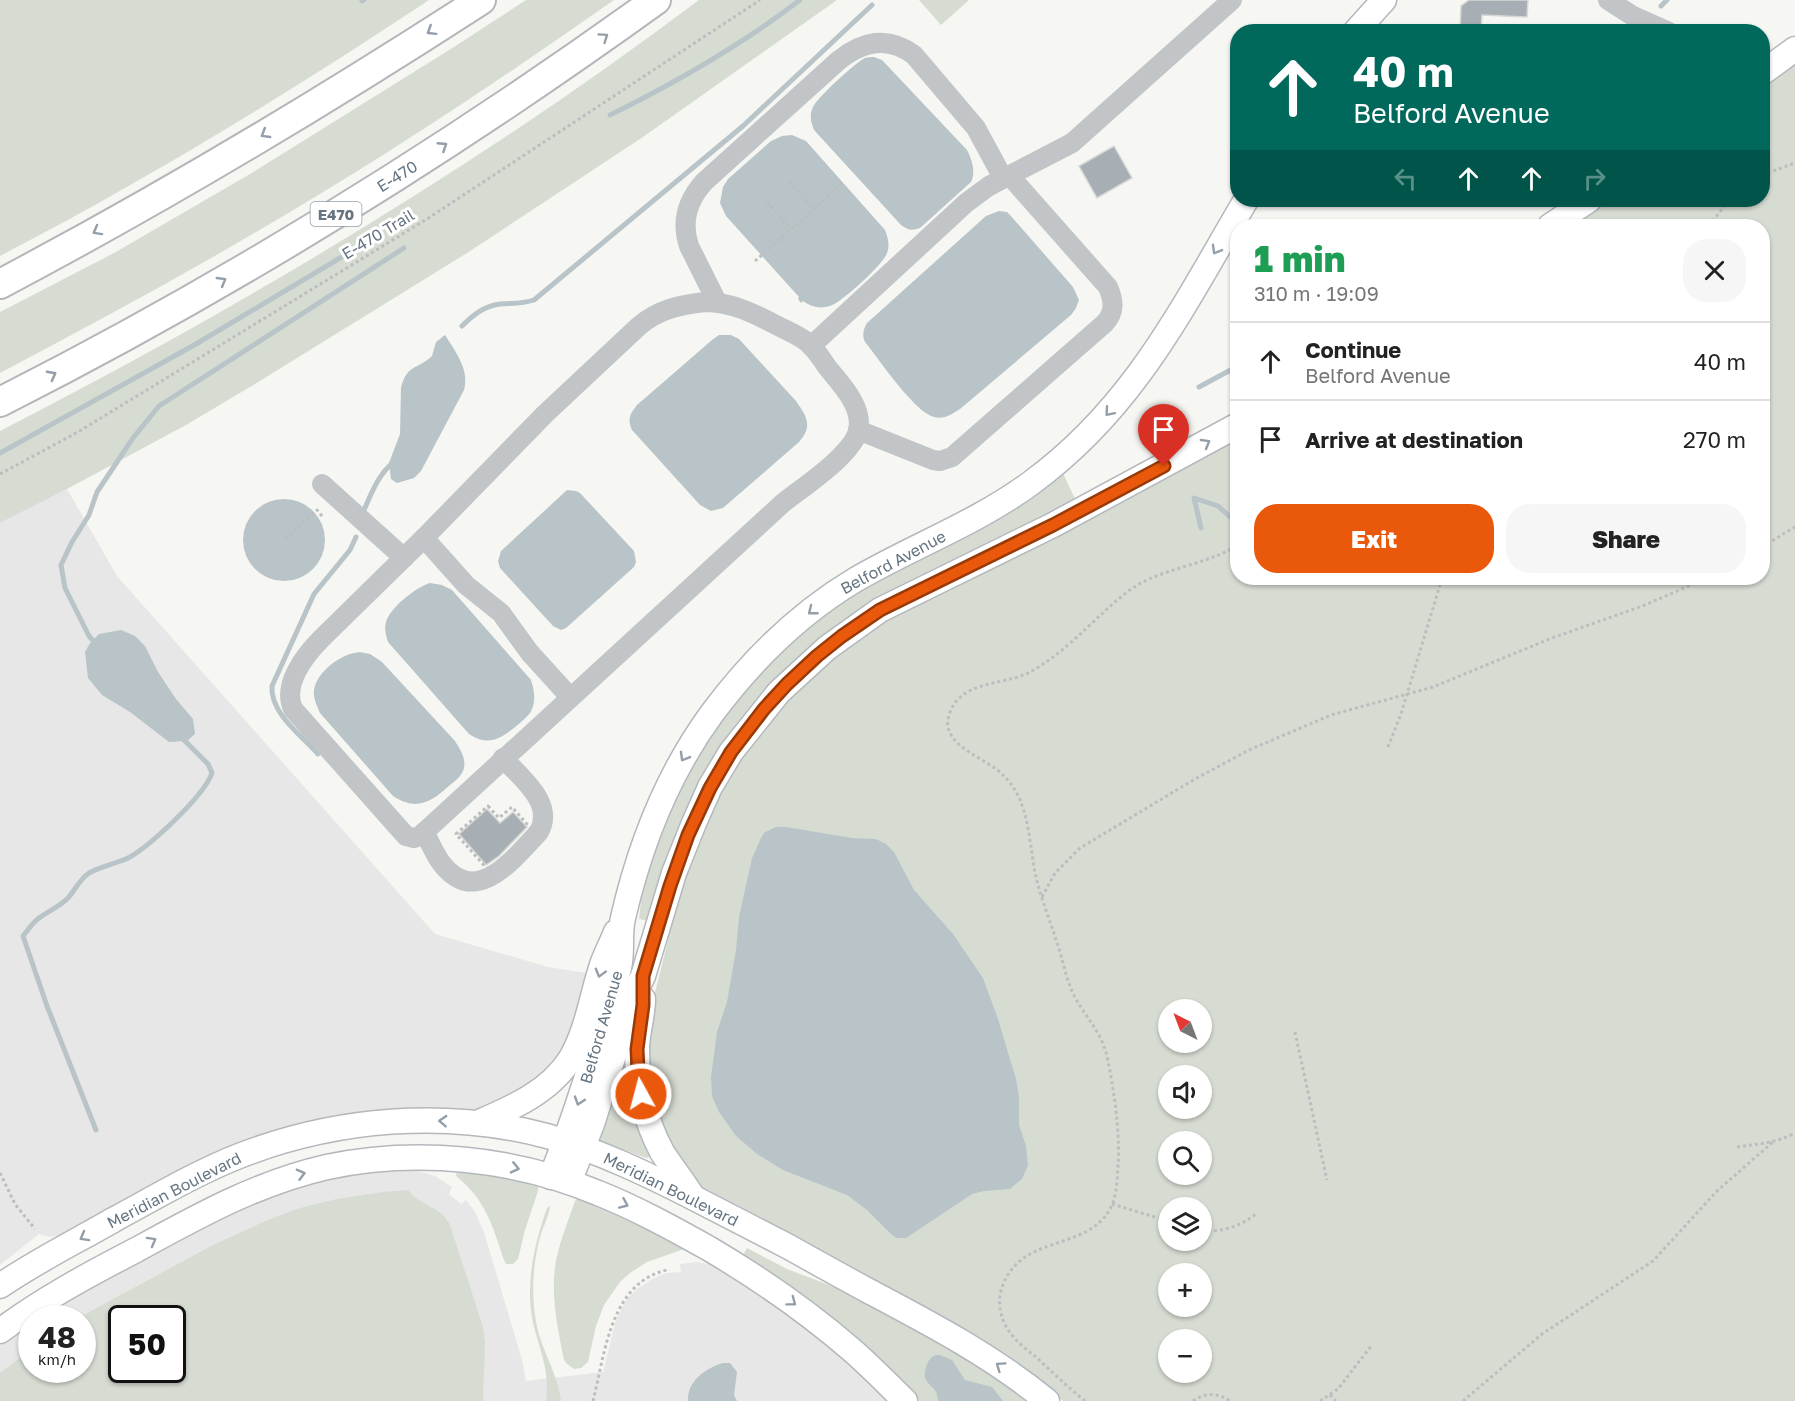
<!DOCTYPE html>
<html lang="en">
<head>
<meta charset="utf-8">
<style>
	body { margin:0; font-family:"Golos Text",sans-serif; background:#f6f6f6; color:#222; height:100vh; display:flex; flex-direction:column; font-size:22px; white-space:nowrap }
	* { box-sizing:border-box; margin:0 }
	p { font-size:20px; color:#767676 }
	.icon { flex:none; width:33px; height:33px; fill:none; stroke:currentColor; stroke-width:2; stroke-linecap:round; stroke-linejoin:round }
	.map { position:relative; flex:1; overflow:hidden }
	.side { position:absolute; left:1230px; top:219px; width:540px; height:366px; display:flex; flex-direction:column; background:#fff; border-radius:24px; box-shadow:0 2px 4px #0004 }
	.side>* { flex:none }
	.top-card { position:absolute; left:1230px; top:24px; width:540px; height:183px; border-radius:24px; box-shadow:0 2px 4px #0004; background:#00695c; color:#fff; overflow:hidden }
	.needle { width:39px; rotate:318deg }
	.tools { position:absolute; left:1158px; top:999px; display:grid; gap:12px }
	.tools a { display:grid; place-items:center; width:54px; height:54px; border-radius:50%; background:#fff; box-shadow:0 2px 4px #0004; font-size:30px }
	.speed { position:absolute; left:18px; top:1305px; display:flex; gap:12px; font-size:30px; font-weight:700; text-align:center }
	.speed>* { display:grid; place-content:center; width:78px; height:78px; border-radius:50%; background:#fff; box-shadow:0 2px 4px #0004; line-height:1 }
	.speed small { font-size:15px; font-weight:400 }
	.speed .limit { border:3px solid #111; border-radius:9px; background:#fff; color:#111 }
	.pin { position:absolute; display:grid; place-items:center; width:51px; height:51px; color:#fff; margin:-62px -26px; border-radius:50% 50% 50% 0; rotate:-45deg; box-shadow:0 0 6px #0007 }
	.pin .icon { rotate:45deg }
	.me { position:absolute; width:66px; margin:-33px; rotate:353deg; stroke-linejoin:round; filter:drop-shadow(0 0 4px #0008) }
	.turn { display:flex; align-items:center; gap:21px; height:126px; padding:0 24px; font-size:27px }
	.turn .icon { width:78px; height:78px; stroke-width:2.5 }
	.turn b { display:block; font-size:42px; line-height:51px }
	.lanes { display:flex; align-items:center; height:57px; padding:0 24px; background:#0003; justify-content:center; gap:30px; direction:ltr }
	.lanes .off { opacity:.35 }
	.round { display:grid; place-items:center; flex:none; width:63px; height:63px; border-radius:24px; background:#f6f6f6 }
	.headline { display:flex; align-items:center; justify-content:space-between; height:102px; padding:0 24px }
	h1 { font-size:36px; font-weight:800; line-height:45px; color:#1e9e55 }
	.action { display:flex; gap:12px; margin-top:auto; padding:12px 24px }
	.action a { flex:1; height:69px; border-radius:24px; background:#ea580c; color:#fff; font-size:24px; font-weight:800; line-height:69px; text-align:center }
	.action a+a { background:#f6f6f6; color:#222 }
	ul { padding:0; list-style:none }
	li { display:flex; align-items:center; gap:18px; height:78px; padding:0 24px; border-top:2px solid #e0e0e0 }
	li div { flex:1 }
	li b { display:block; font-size:22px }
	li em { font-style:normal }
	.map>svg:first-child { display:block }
	.built { fill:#e6e7e6; fill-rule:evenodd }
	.green { fill:#d7dcd3; fill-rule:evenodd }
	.water { fill:#b9c4c8 }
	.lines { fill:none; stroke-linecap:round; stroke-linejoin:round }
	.stream { stroke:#b9c4c8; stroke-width:5 }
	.building { fill:#a7afb4; stroke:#d7d7d5; stroke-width:1.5 }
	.major-casing { stroke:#b4b8bc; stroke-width:27 }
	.highway-casing { stroke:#b4b7ba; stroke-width:32 }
	.path { stroke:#bbbdbf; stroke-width:3; stroke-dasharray:3 3; stroke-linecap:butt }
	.minor { stroke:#c1c5c8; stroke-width:20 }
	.major { stroke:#fff; stroke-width:24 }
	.highway { stroke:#fff; stroke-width:28 }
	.oneway { stroke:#939ea8 }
	.route-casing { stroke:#983908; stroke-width:15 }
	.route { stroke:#ea580c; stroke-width:10 }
	.labels { text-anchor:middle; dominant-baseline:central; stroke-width:6; stroke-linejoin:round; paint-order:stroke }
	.shield { fill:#fff; stroke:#939ea8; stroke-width:1.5 }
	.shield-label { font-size:15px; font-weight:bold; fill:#657582 }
	.street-label { font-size:16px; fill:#657582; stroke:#fff }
</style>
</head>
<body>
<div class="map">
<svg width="1795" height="1401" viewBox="0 0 1795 1401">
	<rect width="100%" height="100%" fill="#f6f6f2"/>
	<g class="built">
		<path d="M67 489 117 576 435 934 548 967 593 974 567 1049 533 1085 480 1109 370 1112 62 1235 49 1237 39 1234 0 1265V523Z"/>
		<path d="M396 1170H416L435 1176 452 1187 449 1194 461 1204 466 1200 475 1212 484 1232 522 1360 526 1381 603 1372 616 1320 627 1299 637 1289 654 1278 666 1273 681 1272 680 1264 697 1262 717 1266 760 1292 830 1346 890 1401H0V1345L31 1322 32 1370H82V1318H37L108 1277 251 1202 314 1182 342 1176ZM122 1318H172V1370H122Z"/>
	</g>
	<g class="green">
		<path d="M0 0H429C291 92 148 179 0 256Z"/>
		<path d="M526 0H614C496 83 376 163 251 235 169 283 85 328 0 373V312L114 253 250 174 454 47Z"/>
		<path d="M699 0H837L643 137 467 253 255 384 186 425 67 489 0 523V431C243 306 480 165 699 0Z"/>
		<path d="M919 0H969L941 25Z"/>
		<path d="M1795 62V1401H1063L1037 1380 709 1194 699 1186 676 1159 650 1097 647 1025 682 884 695 845 725 783 738 762 775 711 813 673 879 624 1237 437 1238 578H1762V226H1569L1606 200H1762L1763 86ZM1168 1010H1202V1042H1168ZM1168 1076H1202V1108H1168ZM1168 1142H1202V1174H1168ZM1168 1208H1202V1240H1168ZM1168 1274H1202V1306H1168ZM1168 1340H1202V1372H1168Z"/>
		<path d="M1062 471 1076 501 773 684 649 921 639 919 642 891 648 865 678 789 717 724 766 665 810 625 849 597Z"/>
		<path d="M618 1077H622L625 1080C632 1106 638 1131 651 1155L649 1157 646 1158 597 1140Z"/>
		<path d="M457 1171 482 1172 538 1185V1191L525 1230 518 1259 513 1264H506L504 1260C492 1225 486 1200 456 1176Z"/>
		<path d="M408 1190C420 1206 441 1206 450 1225L483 1327 485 1343 483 1401H0V1373L31 1349 32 1370H82V1318H78L213 1245 270 1219 300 1208 337 1199 383 1192ZM122 1318H172V1370H122Z"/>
		<path d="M579 1197 644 1225 683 1247 684 1249 647 1262 630 1273 620 1282 604 1305 596 1326 588 1362 581 1368 574 1369 567 1364 564 1360C558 1329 551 1299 555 1267 558 1245 568 1222 575 1201Z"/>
		<path d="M550 1206C549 1216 543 1227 540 1237 533 1264 531 1294 536 1321 540 1348 558 1373 561 1401H546C550 1371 540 1351 533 1323 525 1284 534 1245 547 1208Z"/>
		<path d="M747 1248 787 1269 842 1290 947 1344 1030 1401H919L873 1356 742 1257Z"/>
	</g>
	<g class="water">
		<path d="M874 57 882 60 967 150C972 160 976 172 971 182L920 228C912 231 908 230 901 225L814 130C811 122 809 115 813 107 816 99 856 62 865 58 868 57 871 57 874 57Z"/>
		<path d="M792 135 806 141 885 230C888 238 890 245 887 253 884 264 841 303 830 306 820 309 811 307 803 301L801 303 798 299 799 297 726 216 720 203 723 187 728 179 771 141 782 136Z"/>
		<path d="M999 211 1007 212 1010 215 1073 287 1079 300 1076 308 1071 315 960 409C952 414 944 420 934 417 914 412 879 359 865 342 862 335 863 330 867 323L986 216Z"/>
		<path d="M445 335C455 351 470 370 464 390L421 471 414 478 397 483 391 479 389 463 400 434 401 388C407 364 417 370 432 356L436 342Z"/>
		<path d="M719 335H731L739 339 796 401C807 417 813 426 799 442L723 508 711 511 700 505 632 430C627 419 630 414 637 405L712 340Z"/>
		<path d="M567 490 576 491 580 493 634 551 636 562 634 567 566 628 561 630 553 626 500 568 498 561 501 551Z"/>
		<circle cx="284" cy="540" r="41"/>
		<path d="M430 583 442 585 452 590 531 680C534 689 536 700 532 709 530 715 524 719 520 723 503 737 490 748 469 734L388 642C386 635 384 629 386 622 390 608 416 587 430 583Z"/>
		<path d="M121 630 135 636 145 646 158 672 176 699 193 719 195 734 187 741 169 742 130 712 102 695 88 678 85 652 90 643 99 634Z"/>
		<path d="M360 652 370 654 382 662 455 741C460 749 466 758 464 768 462 776 455 781 449 786 430 803 416 811 393 796L320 713C317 706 313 698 314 690 317 671 342 653 360 652Z"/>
		<path d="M776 827H786L852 838 876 839 886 844 894 852 914 890 953 934 983 978 998 1019 1016 1079 1019 1097V1125L1026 1146 1028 1165 1022 1179 1010 1189 984 1191 972 1194 906 1238H896L890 1233 867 1210 847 1195 783 1170 757 1154 736 1136 719 1112 712 1096 711 1077 717 1032 727 1002 736 950 739 917 752 858 762 836 765 832Z"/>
		<path d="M940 1355 952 1360 965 1380 992 1387 1003 1401H938C937 1388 933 1390 926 1380 923 1375 926 1362 931 1358 934 1355 936 1355 940 1355Z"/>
		<path d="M723 1363H730L737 1372 734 1395 737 1401H688C687 1381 706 1368 723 1363Z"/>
	</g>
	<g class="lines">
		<g class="stream">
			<path d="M362 1 364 0"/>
			<path d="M1661 6 1667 0"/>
			<path d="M610 115C677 82 740 46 800 0"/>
			<path d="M462 326C473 315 484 306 500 304 512 303 522 304 534 300L743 126 872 5"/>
			<path d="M1199 387 1238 366"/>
			<path d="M0 453 196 344 345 255"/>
			<path d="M364 510C372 492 379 473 395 461"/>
			<path d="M1201 528 1194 498 1218 506 1238 524"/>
			<path d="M97 645 89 636 65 588 61 565 72 542 89 515 97 492 133 438 159 406 404 248"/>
			<path d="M318 754C301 735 270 713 272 686L314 594 350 550 356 537"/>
			<path d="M96 1130 47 1006 23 936C28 930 34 920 42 916 51 910 60 906 68 898 75 890 80 879 89 873 101 866 115 864 128 858 149 847 204 796 212 773L208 764 182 738"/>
		</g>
	</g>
	<g class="building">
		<path d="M1469 0H1528L1527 17 1482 15 1481 32H1460L1461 6Z"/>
		<path d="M1114 146 1132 178 1097 198 1079 166Z"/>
		<path d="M487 809 500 823 513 812 527 827 499 856 486 865 459 834Z"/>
	</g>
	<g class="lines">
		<g class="major-casing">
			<g id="major">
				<path d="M1355 32 1384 0"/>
				<path d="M1762 73 1795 49"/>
				<path d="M1550 226 1589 200"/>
				<path d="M643 999C643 1016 637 1032 637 1049 637 1085 645 1120 662 1152 671 1166 682 1180 691 1194"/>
				<path d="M477 1123C512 1108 550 1092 571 1058 588 1029 592 993 603 962 607 952 612 942 616 932"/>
				<path d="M551 1177C571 1129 587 1078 602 1028 608 1008 615 988 619 968 623 951 619 934 623 918 640 844 668 773 713 712 752 660 800 613 855 580 913 546 977 523 1031 483 1135 407 1183 306 1246 200"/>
				<path d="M569 1182 592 1124 631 1001 643 976 674 873 694 823 710 787 731 752 779 692 827 648 880 610 1053 525 1238 425"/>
				<path d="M0 1286C36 1261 77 1241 115 1219 156 1197 196 1173 239 1156 336 1118 446 1109 547 1136 599 1151 647 1174 696 1199 727 1215 758 1231 789 1247 814 1261 839 1275 865 1289 929 1323 991 1355 1047 1401"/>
				<path d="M0 1331C43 1299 88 1275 136 1250 198 1216 257 1183 327 1167 416 1148 515 1158 598 1193 636 1208 672 1228 708 1248 759 1278 808 1312 853 1351 871 1367 888 1384 905 1401"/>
			</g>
		</g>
		<g class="highway-casing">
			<g id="highway">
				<path d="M0 284C165 197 325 101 481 0"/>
				<path d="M0 402C229 286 448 150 656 0"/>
			</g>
		</g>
		<g class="path">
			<path d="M1762 175 1795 163"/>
			<path d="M790 182 814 209"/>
			<path d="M767 202 791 229"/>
			<path d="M1709 226 1729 200"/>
			<path d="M755 261 843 183"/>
			<path d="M0 474 78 432 427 219 760 0"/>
			<path d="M285 539 317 510 322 516"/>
			<path d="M1762 547 1795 527"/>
			<path d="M1388 747 1401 714 1440 585"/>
			<path d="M488 806 499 818 512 807 533 831 489 871 456 834Z"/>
			<path d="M1042 897 1055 873 1080 848 1195 779 1249 750 1331 715 1433 687 1552 638 1645 605 1707 578"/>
			<path d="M1295 1032 1327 1180"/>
			<path d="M1737 1147C1757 1144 1777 1143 1795 1133"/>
			<path d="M0 1173 15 1204 35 1229"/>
			<path d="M1112 1204 1168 1221"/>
			<path d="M1202 1231C1222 1232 1242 1226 1257 1213"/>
			<path d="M1330 1395 1336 1401"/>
			<path d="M593 1401C605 1354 610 1283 667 1270"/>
			<path d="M1085 1401C1068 1387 1052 1372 1036 1357 1026 1349 1014 1340 1007 1328 989 1298 1006 1264 1036 1251 1062 1239 1097 1236 1111 1207 1117 1195 1117 1180 1118 1167 1120 1131 1115 1097 1108 1061 1102 1027 1078 1012 1069 983 1064 970 1062 956 1057 943 1051 922 1042 902 1037 881 1028 846 1032 804 1004 776 988 758 939 746 949 715 960 680 1001 686 1028 673 1056 659 1083 631 1106 610 1116 601 1127 591 1139 584 1170 567 1208 564 1238 545"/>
			<path d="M1193 1401C1206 1392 1218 1393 1230 1401"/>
			<path d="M1320 1401 1338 1389 1372 1345"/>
			<path d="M1463 1401 1542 1334 1653 1261 1717 1191 1774 1141"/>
		</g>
		<g class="minor">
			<path d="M1608 0 1633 16 1669 32"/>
			<path d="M705 302C732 302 755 314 778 326 788 331 798 335 807 342 815 348 821 358 827 367 840 383 864 407 858 431 852 455 803 487 783 503L420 836 414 838 406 836 293 709C282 684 305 655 322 638L424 538 545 414 639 326C659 309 680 305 705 302Z"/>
			<path d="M717 302 689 246C681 222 687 201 704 182L838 61C862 41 888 35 914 55L976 128 1003 178"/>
			<path d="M811 346 966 203 989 186 1072 143 1232 0"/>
			<path d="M858 430 933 460 940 461 952 457 1105 323C1115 312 1114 301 1108 287L1009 175"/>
			<path d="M322 484 404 558"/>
			<path d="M424 538 466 585 501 613 530 653 570 697"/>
			<path d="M424 832C430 842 435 855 442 864 477 908 514 858 539 832 555 803 521 778 503 758"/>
		</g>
		<use href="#major" class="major"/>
		<use href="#highway" class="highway"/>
	</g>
	<defs><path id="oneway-chevron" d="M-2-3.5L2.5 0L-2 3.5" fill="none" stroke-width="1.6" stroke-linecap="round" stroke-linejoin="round" transform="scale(1.5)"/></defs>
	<g class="oneway">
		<use href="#oneway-chevron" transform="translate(431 31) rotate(148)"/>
		<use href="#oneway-chevron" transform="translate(604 37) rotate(-35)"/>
		<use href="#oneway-chevron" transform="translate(265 134) rotate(149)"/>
		<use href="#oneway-chevron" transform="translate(443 146) rotate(-33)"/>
		<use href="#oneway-chevron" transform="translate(97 231) rotate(151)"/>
		<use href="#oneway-chevron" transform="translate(1216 250) rotate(120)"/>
		<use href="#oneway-chevron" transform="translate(222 281) rotate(-30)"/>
		<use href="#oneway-chevron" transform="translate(52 375) rotate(-28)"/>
		<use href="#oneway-chevron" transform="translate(1109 412) rotate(131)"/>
		<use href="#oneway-chevron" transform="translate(1206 443) rotate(-30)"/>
		<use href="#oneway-chevron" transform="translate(812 611) rotate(142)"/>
		<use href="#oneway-chevron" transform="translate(684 757) rotate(120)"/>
		<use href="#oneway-chevron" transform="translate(600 973) rotate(106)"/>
		<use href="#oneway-chevron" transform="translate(579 1101) rotate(108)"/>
		<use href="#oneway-chevron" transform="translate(443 1121) rotate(-177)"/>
		<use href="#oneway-chevron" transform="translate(515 1168) rotate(13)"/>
		<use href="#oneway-chevron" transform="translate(301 1174) rotate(-15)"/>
		<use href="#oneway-chevron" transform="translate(624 1204) rotate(24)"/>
		<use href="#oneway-chevron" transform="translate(84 1237) rotate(151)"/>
		<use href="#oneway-chevron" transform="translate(152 1241) rotate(-29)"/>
		<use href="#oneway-chevron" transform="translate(792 1302) rotate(37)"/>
		<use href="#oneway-chevron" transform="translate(1000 1366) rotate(-145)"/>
	</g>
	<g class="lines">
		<g class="route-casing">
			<path id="route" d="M641 1094 638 1070 637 1049 643 1005V976L670 886 688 835 710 788 731 752 764 709 787 684 817 656 842 636 880 610 1053 525 1164 466"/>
		</g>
		<use href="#route" class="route"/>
	</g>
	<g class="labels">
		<rect class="shield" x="310.5" y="202" width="51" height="24" rx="4.5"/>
		<g class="shield-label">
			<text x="336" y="214">E470</text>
		</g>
		<g class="street-label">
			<text transform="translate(397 176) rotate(-32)">E-470</text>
			<text transform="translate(378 234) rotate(-31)">E-470 Trail</text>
			<text transform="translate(893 562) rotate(-28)">Belford Avenue</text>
			<text transform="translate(601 1027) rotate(-74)">Belford Avenue</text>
			<text transform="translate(671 1189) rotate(26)">Meridian Boulevard</text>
			<text transform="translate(174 1190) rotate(-27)">Meridian Boulevard</text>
		</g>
	</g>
</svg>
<div class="tools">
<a><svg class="needle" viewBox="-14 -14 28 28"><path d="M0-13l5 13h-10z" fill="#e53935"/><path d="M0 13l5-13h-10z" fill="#767676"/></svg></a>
<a><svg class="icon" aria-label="sound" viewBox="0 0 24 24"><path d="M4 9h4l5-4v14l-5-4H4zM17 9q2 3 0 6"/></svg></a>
<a><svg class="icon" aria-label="search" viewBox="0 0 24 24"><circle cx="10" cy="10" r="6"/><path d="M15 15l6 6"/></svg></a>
<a><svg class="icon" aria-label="layers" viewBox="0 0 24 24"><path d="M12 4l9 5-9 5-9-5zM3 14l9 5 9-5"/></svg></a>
<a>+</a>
<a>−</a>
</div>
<div class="speed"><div>48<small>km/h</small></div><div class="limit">50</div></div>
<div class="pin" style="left:1164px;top:466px;background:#d93025"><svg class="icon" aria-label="arrive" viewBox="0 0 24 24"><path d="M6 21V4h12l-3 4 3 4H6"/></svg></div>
<svg class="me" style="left:641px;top:1094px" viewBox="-20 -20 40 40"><circle r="17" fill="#ea580c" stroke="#fff" stroke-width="3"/><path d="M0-11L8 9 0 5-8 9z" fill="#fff"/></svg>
<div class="top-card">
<div class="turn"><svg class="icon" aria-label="ahead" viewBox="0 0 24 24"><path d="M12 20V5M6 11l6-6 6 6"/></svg><div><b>40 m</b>Belford Avenue</div></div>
<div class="lanes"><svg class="icon off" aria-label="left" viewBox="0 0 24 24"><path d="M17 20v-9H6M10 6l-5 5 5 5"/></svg><svg class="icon" aria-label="ahead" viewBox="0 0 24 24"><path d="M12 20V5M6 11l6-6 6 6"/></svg><svg class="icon" aria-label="ahead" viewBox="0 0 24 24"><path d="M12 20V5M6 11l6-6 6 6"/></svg><svg class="icon off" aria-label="right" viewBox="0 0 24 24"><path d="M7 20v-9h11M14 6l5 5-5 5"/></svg></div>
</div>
<section class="side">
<div class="headline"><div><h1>1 min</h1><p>310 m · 19:09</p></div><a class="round"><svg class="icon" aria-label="close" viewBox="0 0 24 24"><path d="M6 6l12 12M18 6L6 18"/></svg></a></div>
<ul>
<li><svg class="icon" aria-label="ahead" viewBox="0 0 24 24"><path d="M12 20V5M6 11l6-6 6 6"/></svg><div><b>Continue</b><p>Belford Avenue</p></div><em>40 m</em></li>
<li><svg class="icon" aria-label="arrive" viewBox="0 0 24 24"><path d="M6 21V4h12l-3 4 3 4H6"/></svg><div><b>Arrive at destination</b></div><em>270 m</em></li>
</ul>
<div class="action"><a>Exit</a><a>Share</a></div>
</section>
</div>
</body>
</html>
